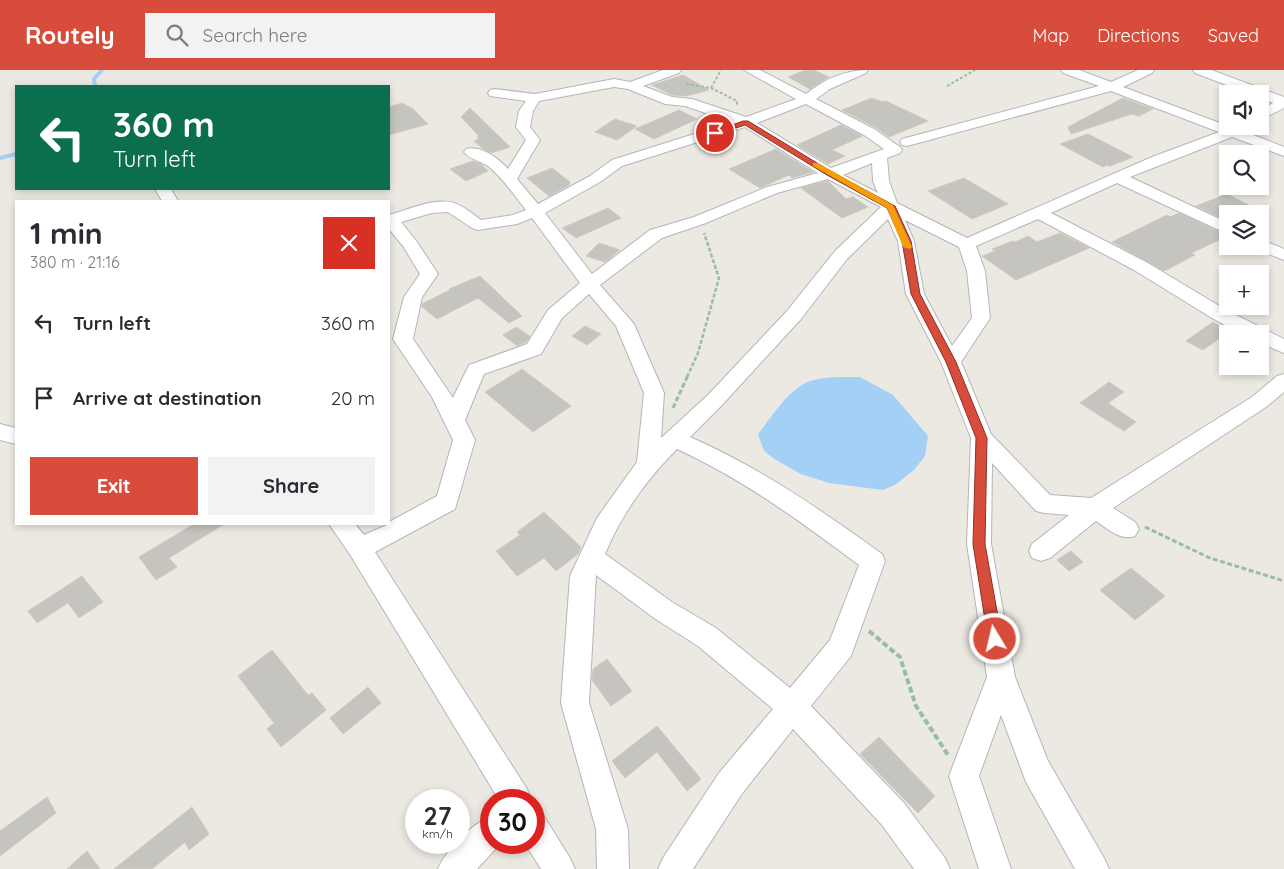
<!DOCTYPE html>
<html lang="en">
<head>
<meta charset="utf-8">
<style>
	body { margin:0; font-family:Quicksand,sans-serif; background:#f2f2f3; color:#2b2b33; height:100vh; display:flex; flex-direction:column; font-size:19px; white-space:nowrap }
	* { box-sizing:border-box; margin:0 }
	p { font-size:16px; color:#7c7c81 }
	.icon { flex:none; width:28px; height:28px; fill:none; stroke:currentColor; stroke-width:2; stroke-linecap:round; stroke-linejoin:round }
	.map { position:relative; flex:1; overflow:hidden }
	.drawer { position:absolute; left:15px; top:130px; width:375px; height:325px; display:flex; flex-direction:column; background:#fff; border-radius:0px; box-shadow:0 2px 8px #0003 }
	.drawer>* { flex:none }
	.guide { position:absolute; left:15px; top:15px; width:375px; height:105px; border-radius:0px; box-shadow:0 2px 8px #0003; background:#0b6e4f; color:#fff; overflow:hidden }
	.controls { position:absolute; left:1219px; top:15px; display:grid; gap:10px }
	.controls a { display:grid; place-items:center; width:50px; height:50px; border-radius:0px; background:#fff; box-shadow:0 2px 8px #0003; font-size:25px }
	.speed { position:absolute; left:405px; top:719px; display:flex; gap:10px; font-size:25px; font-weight:700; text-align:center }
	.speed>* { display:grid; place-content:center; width:65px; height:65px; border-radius:50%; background:#fff; box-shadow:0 2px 8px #0003; line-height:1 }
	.speed small { font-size:12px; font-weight:400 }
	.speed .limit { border:8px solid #d22; background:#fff; color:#111 }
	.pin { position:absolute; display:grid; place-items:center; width:42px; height:42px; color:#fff; margin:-21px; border:2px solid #fff; border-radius:50%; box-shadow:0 1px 5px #0007 }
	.me { position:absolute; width:55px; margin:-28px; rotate:351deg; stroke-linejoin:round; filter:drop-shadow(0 0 4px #0008) }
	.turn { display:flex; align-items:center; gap:18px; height:105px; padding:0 15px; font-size:22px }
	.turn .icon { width:65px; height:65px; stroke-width:2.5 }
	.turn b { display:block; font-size:35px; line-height:42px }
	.round { display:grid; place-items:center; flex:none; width:52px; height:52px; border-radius:0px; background:#f2f2f3 }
	.summary { display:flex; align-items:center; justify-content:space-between; height:85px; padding:0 15px }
	h1 { font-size:30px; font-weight:800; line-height:38px }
	.button { display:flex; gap:10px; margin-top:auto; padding:10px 15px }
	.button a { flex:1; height:58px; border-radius:0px; background:#d74c3a; color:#fff; font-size:20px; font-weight:800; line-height:58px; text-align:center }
	.button a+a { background:#f2f2f3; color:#2b2b33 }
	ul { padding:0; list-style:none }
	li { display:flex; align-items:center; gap:15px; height:75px; padding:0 15px }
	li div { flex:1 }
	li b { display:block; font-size:19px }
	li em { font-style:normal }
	header { display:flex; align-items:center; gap:30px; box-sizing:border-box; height:70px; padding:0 25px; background:#d74c3a; color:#fff }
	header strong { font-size:24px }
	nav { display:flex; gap:28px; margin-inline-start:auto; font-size:18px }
	.search { width:350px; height:45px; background:#f2f2f3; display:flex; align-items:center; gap:12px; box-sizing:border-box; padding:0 18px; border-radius:0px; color:#7c7c81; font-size:19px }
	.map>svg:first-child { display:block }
	.water { fill:#a5d0f6 }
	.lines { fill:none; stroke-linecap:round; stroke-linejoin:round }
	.stream { stroke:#a5d0f6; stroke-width:4 }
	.building { fill:#c6c4be; stroke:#cfcac0 }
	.minor-casing { stroke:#b3b6ba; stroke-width:2 }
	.path-far3 { stroke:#97bea4; stroke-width:2; stroke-dasharray:3 2; stroke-linecap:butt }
	.path-far2 { stroke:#97bea4; stroke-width:2.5; stroke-dasharray:4 2; stroke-linecap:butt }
	.path-far1 { stroke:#97bea4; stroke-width:3; stroke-dasharray:5 2.5; stroke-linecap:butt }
	.path { stroke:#97bea4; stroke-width:4; stroke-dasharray:6 3; stroke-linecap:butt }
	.minor { fill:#fff; fill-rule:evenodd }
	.route { fill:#d74c3a; stroke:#8c3126 }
	.slow { fill:#f59e0b }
</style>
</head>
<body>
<header>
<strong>Routely</strong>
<div class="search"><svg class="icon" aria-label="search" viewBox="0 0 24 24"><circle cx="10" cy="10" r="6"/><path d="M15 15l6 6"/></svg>Search here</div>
<nav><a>Map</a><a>Directions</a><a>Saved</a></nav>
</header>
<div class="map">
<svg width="1284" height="799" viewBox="0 0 1284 799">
	<rect width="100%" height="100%" fill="#ebe9e1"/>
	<path class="water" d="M860 307 893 325 928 366 925 386 914 400 895 415 883 420 829 413 801 404 776 390 764 381 758 364C772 347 788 319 810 311 825 306 844 307 860 307Z"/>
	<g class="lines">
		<g class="stream">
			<path d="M95 16 94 9 102 0"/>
			<path d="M0 88 16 84"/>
		</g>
	</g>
	<g class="building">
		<path d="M806 0H814L829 7 810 19 788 7Z"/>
		<path d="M683 5 709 20 686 26 672 25 652 15Z"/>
		<path d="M872 28 883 32 886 31 928 51 889 67 875 57 842 40Z"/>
		<path d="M1123 28 1153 39 1139 46 1132 44 1071 64 1068 57Z"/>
		<path d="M402 33 413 39 428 54 389 65V37Z"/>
		<path d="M470 38 510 77 491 83 482 78 474 71 479 69 477 67 479 66 461 47Z"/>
		<path d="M679 40 697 49 654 69 635 59Z"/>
		<path d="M615 49 637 56 617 70 595 62Z"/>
		<path d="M841 55 862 66 832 80 845 86 828 94 797 75Z"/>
		<path d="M1088 64 1133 87 1110 96 1107 95 1103 97 1060 74Z"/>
		<path d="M776 79 813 102 792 108 789 105 760 118 729 99Z"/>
		<path d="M473 91 481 94 488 101 466 111 450 99Z"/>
		<path d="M552 98 570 112 569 115 549 126 527 108Z"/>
		<path d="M964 108 1008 134 972 149 928 121Z"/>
		<path d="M828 111 846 129 853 127 868 137 842 148 801 118Z"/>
		<path d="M1227 124 1266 144H1228V151L1196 136Z"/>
		<path d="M608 138 621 148 576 168 562 158Z"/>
		<path d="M1179 143 1228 166 1191 183 1195 185 1164 201 1112 172 1167 145 1170 147Z"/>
		<path d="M1060 163 1089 178 1016 210 982 186 995 181 992 179 1013 171 1015 172 1028 166 1037 172Z"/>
		<path d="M599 173 620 180 605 192 586 186Z"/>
		<path d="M480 206 522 246 509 253 478 228 437 249 422 237V234L450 220 449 219Z"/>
		<path d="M1213 252 1230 261 1203 280 1186 271Z"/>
		<path d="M585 256 601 264 587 275 572 266Z"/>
		<path d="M516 257 530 266 526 272 517 276 503 265Z"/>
		<path d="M522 299 571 336 533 362 485 322Z"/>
		<path d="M1109 312 1124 322 1108 333 1136 352 1124 361 1080 333Z"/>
		<path d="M544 442 581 477 578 484 556 501 544 488 517 506 496 481 520 465 517 462Z"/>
		<path d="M194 454H224L169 488 177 497 156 510 139 487Z"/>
		<path d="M1071 481 1083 492 1069 501 1057 490Z"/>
		<path d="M1131 498 1165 526 1135 550 1100 520Z"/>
		<path d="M82 506 103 532 79 548 68 533 37 553 28 541Z"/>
		<path d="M272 580 308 625 312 623 326 640 281 677 267 659 274 653 238 606Z"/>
		<path d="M607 589 632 621 611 636 592 610 593 599Z"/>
		<path d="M368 617 381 633 343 664 330 648Z"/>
		<path d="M657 656 701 709 687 721 657 682 625 708 612 691Z"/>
		<path d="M879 667 935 726 918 743 860 684Z"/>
		<path d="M47 727 56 743 0 786V761Z"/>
		<path d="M192 737 209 764 189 780 185 772 152 799H114Z"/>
		<path d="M87 781 100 799H67Z"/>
	</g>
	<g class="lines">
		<g class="minor-casing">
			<g id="minor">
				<path d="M663 0H681L679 3 643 16 672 27 692 29 746 47 796 29 744 0H760L806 24C825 9 844 0 868 0L866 3 830 19 816 29 874 59 900 77 902 80 900 83 887 88 889 111 897 133 967 168 1152 87 1219 62 1111 21 907 76 902 75 900 72 902 69 1099 16 1063 3 1061 0H1079L1111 12 1138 0H1154L1152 3 1123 17 1228 56H1249L1243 61 1284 77V86L1232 67 1130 107 1228 153V164L1117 113 1051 143 1146 192 1226 240 1284 269V283L1260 273V264H1242L1212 248 1134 200 1038 149 976 176 985 201 990 248 961 292 991 364 1050 425 1091 428 1252 327 1277 306 1284 304V322L1266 337 1113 438 1135 452 1139 459 1135 466C1120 471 1108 459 1096 451L1050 488 1041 491 1032 488 1029 481 1032 474 1069 445 1044 443 1036 441 992 393 991 474 1015 607 1048 691 1104 788 1109 799H1075L1026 712 1001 645 979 706 1011 799H979L949 706 987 607 967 474 971 368 941 292 906 224 898 171 888 149 847 189 801 249 722 335 690 367C759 397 821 440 882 484L885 491 851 586 811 636 904 733 945 788 950 799H914L882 755 793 659 741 725 693 799H658L663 788 719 703 773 639 698 576 654 548 596 505 589 633 628 759 629 799H597L596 759 561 633 570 506 597 448 637 392 644 323 616 256 589 224 562 248 541 284 484 304 465 350 475 370 455 439 375 482 527 719 531 730H499L351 486 329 454H355L364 465 389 454V452L437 426 453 370 432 327 393 269 404 227 420 204 403 176 389 159V145C408 140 434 127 454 133 463 136 473 144 481 150L513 145 526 140C514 125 503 108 488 96 481 91 469 89 464 82L466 79C481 75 498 88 508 99L526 70 516 57 519 41 526 31 490 26 488 23 490 20 495 19 535 24 614 9 630 12ZM614 17 628 19 665 34 685 36 732 52 612 90 590 106 538 134 517 109 540 70 530 57 533 41 539 31ZM806 34 864 65 884 79 831 98 757 53ZM745 57 818 103 767 117 694 147 650 160 592 204 545 143 600 112 622 96ZM872 93 873 111 878 123 843 105ZM828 109 881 137 835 181 787 241 708 325 661 368 664 323 634 254 600 215 662 168 706 153 777 123ZM448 142 472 158 478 160 517 154 532 148 580 213 548 240 527 274 469 295 453 328 413 269 422 227 438 204 417 172 401 152 432 143ZM905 150 959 177 967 201 972 248 952 276 924 224 914 171ZM677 379C743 409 801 452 859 495L830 570 790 618 716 558 672 532 605 484C621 445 647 409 677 379Z"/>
				<path d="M1193 0H1211L1284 27V38L1260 50V40L1273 33 1260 27V24H1250L1195 3Z"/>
				<path d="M155 119H171L178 131H162Z"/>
				<path d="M1260 169 1284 179V190L1254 178 1253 176H1260Z"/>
				<path d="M0 354 16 358V374L0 370Z"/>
				<path d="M534 743 545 748 570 788 575 799H541L524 772H534Z"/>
				<path d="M491 746V772H502L477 799H438C446 780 472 754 491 746Z"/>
			</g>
		</g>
		<g class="path-far3">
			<path d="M686 14 711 18 737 31V36"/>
			<path d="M947 16 975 0"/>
			<path d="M711 18 721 0"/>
		</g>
		<path class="path-far2" d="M687 307 698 283 719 208 704 163"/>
		<g class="path-far1">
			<path d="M673 338 688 305"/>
			<path d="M1145 457 1210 488 1284 511"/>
		</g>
		<path class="path" d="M869 561 900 587 916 636 948 685"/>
		<use href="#minor" class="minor"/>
	</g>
	<path class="route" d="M743 51H748L832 102 895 136 911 171 920 224 956 292 987 368 985 474 1002 569 1000 573 995 575 990 573 988 569 973 474 976 368 946 292 911 224 902 171 887 138 827 105 745 55 715 65 711 63Z"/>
	<path class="slow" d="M813 93H818L893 135 912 177 910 179 903 177 887 138 813 96Z"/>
</svg>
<div class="controls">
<a><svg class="icon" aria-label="sound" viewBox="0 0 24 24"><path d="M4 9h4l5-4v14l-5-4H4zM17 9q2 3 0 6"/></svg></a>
<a><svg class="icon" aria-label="search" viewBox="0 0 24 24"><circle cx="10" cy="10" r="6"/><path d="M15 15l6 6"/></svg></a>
<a><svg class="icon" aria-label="layers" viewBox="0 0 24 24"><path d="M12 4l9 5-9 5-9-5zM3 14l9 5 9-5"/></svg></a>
<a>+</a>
<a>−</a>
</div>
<div class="speed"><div>27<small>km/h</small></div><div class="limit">30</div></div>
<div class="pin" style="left:715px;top:63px;background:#d93025"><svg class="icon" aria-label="arrive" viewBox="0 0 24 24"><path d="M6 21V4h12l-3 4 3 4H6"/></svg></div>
<svg class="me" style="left:995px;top:569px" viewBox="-20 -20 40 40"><circle r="17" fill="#d74c3a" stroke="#fff" stroke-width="3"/><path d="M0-11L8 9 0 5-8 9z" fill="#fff"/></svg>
<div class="guide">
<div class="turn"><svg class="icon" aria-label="left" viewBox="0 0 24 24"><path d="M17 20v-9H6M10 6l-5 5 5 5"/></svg><div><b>360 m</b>Turn left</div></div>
</div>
<section class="drawer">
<div class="summary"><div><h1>1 min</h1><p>380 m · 21:16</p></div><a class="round" style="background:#d93025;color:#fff"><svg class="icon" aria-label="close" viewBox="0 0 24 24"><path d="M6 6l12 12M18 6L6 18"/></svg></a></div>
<ul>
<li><svg class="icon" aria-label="left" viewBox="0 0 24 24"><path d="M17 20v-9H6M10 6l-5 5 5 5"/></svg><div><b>Turn left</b></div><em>360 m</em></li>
<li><svg class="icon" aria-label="arrive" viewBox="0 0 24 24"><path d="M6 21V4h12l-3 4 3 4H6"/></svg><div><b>Arrive at destination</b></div><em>20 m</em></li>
</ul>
<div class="button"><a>Exit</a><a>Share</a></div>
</section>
</div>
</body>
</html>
